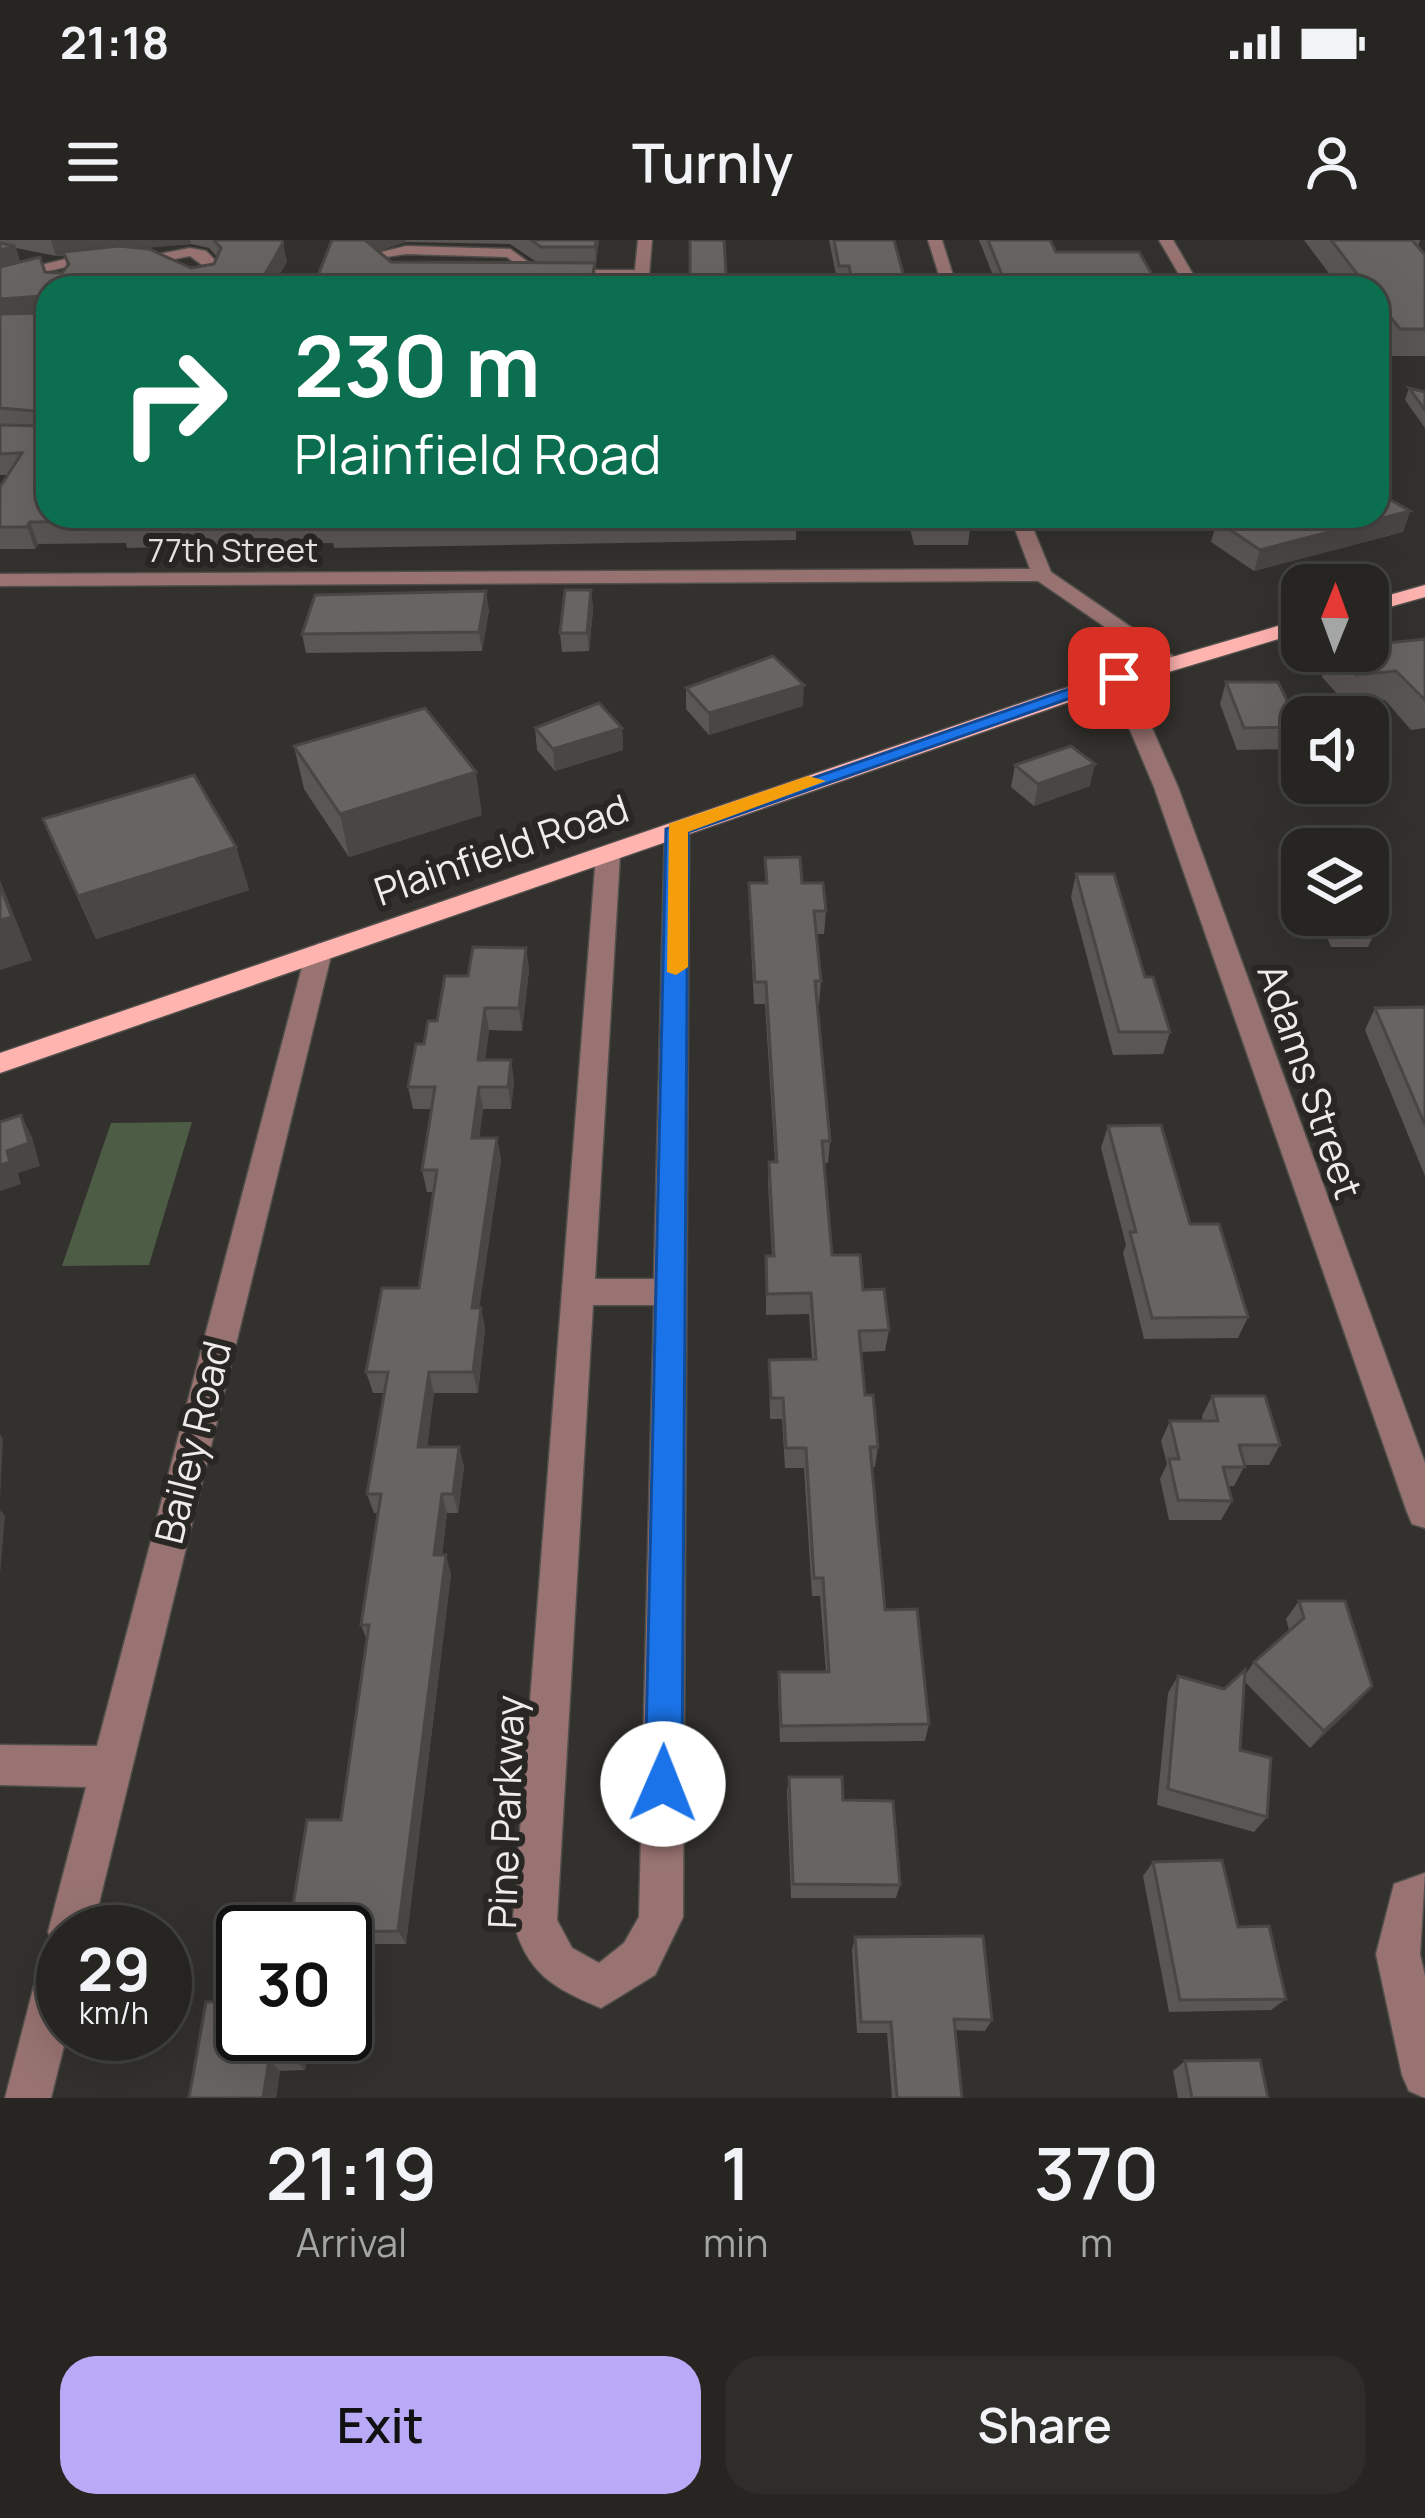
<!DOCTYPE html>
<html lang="en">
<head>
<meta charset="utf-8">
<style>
	body { margin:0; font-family:Manrope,sans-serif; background:#2e2d2a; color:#f1f3f6; height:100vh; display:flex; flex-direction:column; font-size:45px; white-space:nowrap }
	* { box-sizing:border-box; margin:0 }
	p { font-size:39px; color:#a4a5a5 }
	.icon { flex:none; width:66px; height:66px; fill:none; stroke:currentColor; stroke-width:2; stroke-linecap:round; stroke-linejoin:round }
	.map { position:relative; height:1858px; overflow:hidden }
	.side { display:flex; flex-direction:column; background:#262522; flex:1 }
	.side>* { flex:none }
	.hud { position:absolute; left:36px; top:36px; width:1353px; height:252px; border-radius:36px; box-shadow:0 12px 48px #0002,0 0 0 3px #424240; background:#0b6e4f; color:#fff; overflow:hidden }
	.needle { width:78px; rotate:1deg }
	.tools { position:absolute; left:1281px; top:324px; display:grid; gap:24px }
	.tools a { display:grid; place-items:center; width:108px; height:108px; border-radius:24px; background:#262522; box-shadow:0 12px 48px #0002,0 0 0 3px #424240; font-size:60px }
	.speed { position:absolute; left:36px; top:1665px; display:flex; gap:24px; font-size:60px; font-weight:700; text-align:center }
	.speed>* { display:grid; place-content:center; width:156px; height:156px; border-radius:50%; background:#262522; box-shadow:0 12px 48px #0002,0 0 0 3px #424240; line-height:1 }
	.speed small { font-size:30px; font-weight:400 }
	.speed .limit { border:6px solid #111; border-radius:18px; background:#fff; color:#111 }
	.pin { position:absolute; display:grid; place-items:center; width:102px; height:102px; color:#fff; margin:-51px; border-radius:24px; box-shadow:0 6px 18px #0006 }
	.me { position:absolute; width:132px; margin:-66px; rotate:1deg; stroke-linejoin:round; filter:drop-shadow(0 0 9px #0008) }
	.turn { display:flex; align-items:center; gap:42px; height:252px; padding:0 60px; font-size:54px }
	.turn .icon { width:156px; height:156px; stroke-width:2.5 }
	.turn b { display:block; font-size:84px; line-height:102px }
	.eta { display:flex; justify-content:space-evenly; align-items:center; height:204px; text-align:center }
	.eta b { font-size:72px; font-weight:600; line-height:84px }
	.button { display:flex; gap:24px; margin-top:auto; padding:24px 60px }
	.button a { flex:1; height:138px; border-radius:36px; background:#b9aaf7; color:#111; font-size:48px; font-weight:600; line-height:138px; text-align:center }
	.button a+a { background:#2e2d2a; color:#f1f3f6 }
	.status { display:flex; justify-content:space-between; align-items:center; height:84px; padding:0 60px; background:#262522; direction:ltr }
	.status svg { height:33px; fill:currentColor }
	header { display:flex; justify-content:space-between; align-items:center; height:156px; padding:0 60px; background:#262522; font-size:54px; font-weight:600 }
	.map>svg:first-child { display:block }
	.green { fill:#4d5c45 }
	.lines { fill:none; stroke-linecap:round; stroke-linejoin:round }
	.minor-casing { stroke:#514f4b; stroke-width:3 }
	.major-casing { stroke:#514f4b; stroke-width:3 }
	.minor { fill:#987371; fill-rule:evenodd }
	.major { fill:#ffb4b0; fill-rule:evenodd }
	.wall { fill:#595653; fill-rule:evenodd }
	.shaded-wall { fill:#494644 }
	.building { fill:#686461; stroke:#494644; stroke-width:3 }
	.route { fill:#1a73e8; stroke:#114b97; stroke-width:3 }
	.slow { fill:#f59e0b }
	.labels { text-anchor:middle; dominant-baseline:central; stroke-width:12; stroke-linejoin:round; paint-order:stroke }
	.far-street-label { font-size:33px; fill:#edece9; stroke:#292723 }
	.street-label { font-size:39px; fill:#edece9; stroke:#292723 }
</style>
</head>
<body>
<div class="status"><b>21:18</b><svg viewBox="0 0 49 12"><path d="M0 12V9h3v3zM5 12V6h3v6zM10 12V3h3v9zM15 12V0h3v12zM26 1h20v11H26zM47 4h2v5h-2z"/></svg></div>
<header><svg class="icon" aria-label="menu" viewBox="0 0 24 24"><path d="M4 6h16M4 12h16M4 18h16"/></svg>Turnly<svg class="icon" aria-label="person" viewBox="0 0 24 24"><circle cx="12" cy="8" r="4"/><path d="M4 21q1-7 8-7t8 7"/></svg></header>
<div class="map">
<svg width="1425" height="1858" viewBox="0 0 1425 1858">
	<rect width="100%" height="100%" fill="#33312d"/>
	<path class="green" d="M192 882 149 1025 62 1026 111 883Z"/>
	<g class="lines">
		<g class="minor-casing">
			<g id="minor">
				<path d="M638 0H652L648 48H634L635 38H558L551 34 558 30H635Z"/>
				<path d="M928 0H942L957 48H943Z"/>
				<path d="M1159 0H1173L1201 48H1187Z"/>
				<path d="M406 6 510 9 545 34 538 38 394 37 369 15ZM406 14 507 17 523 30 398 29 386 17Z"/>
				<path d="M190 8 206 11 221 26 217 39 184 43V37L209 30 190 16 159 22 82 23 0 43V35L82 15 159 14Z"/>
				<path d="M1010 276H1028L1051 332 1176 418V426H1162L1038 341 0 346V334L1030 329Z"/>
				<path d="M1119 432 1130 438 1178 547 1425 1223V1288L1412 1284 1407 1272 1154 547 1108 438Z"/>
				<path d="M677 582 689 589 683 1677 655 1735 601 1768C553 1748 526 1733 513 1680L596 615 608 607 620 615 595 1039H654L665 589ZM593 1065H654L639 1677 624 1703 599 1723 572 1708 557 1680Z"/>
				<path d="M319 703 332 712 92 1692H63L67 1794 51 1858H5L41 1718 52 1701 48 1692 86 1547 0 1545V1505L97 1506 306 712Z"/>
				<path d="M1425 1633 1420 1714 1425 1736V1858L1409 1851 1402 1835 1376 1714 1394 1644Z"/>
			</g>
		</g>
		<g class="major-casing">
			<g id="major">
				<path d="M1425 345V357L1368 373V361Z"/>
				<path d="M1302 379V392L1072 461 0 833V813L1056 451Z"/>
			</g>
		</g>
		<use href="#minor" class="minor"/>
		<use href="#major" class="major"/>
	</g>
	<g class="wall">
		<path d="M0 0H281L287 22 48 48 796 276V300L334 308 333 303 127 308 126 303 38 304 35 309H0V247L8 235H0ZM191 4 209 8 217 17 214 24 191 28 141 8ZM16 8 56 16H64L67 26 62 33 45 32 20 22Z"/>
		<path d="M332 0H599L595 26 596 42 313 48ZM406 2 510 4 538 23 391 22 378 11Z"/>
		<path d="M829 0H894L907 48H848V45H838Z"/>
		<path d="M979 0H1050L1056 12 1160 48H998Z"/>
		<path d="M1304 0H1420L1418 7 1425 15V116H1391L1377 98V48H1340Z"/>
		<path d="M1409 148 1425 152V188L1405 160Z"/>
		<path d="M1410 271 1403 292 1254 331 1211 302 1217 281Z"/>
		<path d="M907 276H970L971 282 968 305H914Z"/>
		<path d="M591 350 593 369 589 411 562 412 560 393Z"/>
		<path d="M489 370 482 411 306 413 302 394Z"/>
		<path d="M1425 399V488L1411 490 1385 460 1346 464 1322 437 1331 411H1368Z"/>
		<path d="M1226 442 1300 487 1292 509 1237 510 1220 464Z"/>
		<path d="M686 448 803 466 709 495 686 469Z"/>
		<path d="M535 488H622L623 510 555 531 537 510Z"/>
		<path d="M294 506 482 575 349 617 304 549Z"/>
		<path d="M1015 525 1090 546 1034 566 1011 547Z"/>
		<path d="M43 579 236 607 249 650 96 699Z"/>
		<path d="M765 618 802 643 826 671 824 694H816L821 741 819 764H817L830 901 828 923H824L832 1015 863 1050 889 1090 885 1111 861 1112 865 1155 878 1207 875 1227H872L885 1370 929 1484 925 1501 780 1502 778 1450 779 1432H826L820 1356H812L804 1228H785L782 1179H770L769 1120 812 1119 809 1074 766 1075V1016H772L768 944 769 922H775L765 764H754L749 666V643H765Z"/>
		<path d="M1076 634 1145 737 1170 792 1163 814 1113 815 1071 657Z"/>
		<path d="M1318 675H1368L1378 684 1368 707H1331Z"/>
		<path d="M526 708 529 730 522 791 489 790 485 820H511L514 842 511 869H483L479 898H497L501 920 479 1068H481L485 1089 478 1153H434L427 1207H459L464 1227 458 1273H447L442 1315 451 1334 406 1704H350L345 1697 343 1678 303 1679 293 1665 341 1580 367 1400 361 1385 378 1273H374L367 1254 384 1153H373L366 1132 419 1048 434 952H427L422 930 431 869H413L408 847 424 804 437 781 468 736Z"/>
		<path d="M1425 767V936L1365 790 1375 768Z"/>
		<path d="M1108 886 1190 984 1248 1077 1238 1098 1144 1099 1123 1013 1126 1005 1101 908Z"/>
		<path d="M1212 1156 1280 1205 1269 1225H1245L1234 1246H1228L1232 1261 1221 1280H1169L1160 1239 1167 1224 1161 1201 1170 1181H1203L1202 1176Z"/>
		<path d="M1299 1361 1357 1463 1310 1508 1245 1442 1240 1510 1267 1577 1254 1592 1157 1565 1168 1453 1178 1436 1224 1449 1245 1435 1254 1422 1289 1390 1286 1379Z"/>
		<path d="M789 1537 843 1560 900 1645 896 1658H791L787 1552Z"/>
		<path d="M1153 1622 1238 1687 1286 1759 1271 1770 1169 1772 1143 1636Z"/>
		<path d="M855 1697 992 1780 985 1791 955 1790 962 1858H892L887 1793H857L852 1710Z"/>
		<path d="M243 1794H310L305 1830 280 1831 276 1858H189Z"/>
		<path d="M1185 1821 1268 1858H1178L1173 1831Z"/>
	</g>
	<g class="shaded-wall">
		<path d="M51 0H190L191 4 56 16Z"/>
		<path d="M362 0H406V2L365 16Z"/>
		<path d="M596 0H599L596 26 595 7Z"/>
		<path d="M283 3 287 22 272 48H257Z"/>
		<path d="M15 6 21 25 0 31V10Z"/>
		<path d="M595 23V48H590Z"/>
		<path d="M42 56 48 76 0 80V59Z"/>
		<path d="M1410 271 1403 292 1254 331 1260 310Z"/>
		<path d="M30 282 38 304 35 309 27 287Z"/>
		<path d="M591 350 593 369 589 411 587 393Z"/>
		<path d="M486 351 489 370 482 411 479 392Z"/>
		<path d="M804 445 803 466 709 495V473Z"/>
		<path d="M622 488 623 510 555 531 553 509Z"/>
		<path d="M1095 524 1090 546 1034 566 1038 544Z"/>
		<path d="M476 532 482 575 349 617 340 574Z"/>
		<path d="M236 607 249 650 96 699 78 656Z"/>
		<path d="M0 640 32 720 0 730Z"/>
		<path d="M526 708 529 730 522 791 519 768Z"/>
		<path d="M485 768 489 790 482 842 478 820Z"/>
		<path d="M511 820 514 842 511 869 508 847Z"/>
		<path d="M479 847 483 869 476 920 472 898Z"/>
		<path d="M21 875 32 897 40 926 18 933 21 944 0 951V925Z"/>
		<path d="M497 898 501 920 476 1089 472 1068Z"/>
		<path d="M481 1068 485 1089 478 1153 473 1132Z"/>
		<path d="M429 1132 434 1153 424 1227 418 1207Z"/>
		<path d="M0 1194 3 1199 0 1260Z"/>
		<path d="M459 1207 464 1227 458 1273 453 1254Z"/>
		<path d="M442 1254 447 1273 440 1334 434 1315Z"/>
		<path d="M0 1270 5 1276 0 1335Z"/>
		<path d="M446 1315 451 1334 406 1704 398 1691Z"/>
		<path d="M1372 1446 1357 1463 1310 1508 1324 1491Z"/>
		<path d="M298 1794H310L305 1830 294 1820Z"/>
		<path d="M269 1820 280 1831 276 1858H263Z"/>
	</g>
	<g class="building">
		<path d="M214 0H281L283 3 257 48H48V276H796L797 278 330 285 331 280 121 286 123 281 30 282 27 287H0V247L22 213 0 214V185L41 186 46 172 0 168V74L45 73 42 56 0 59V27L40 17 45 32 62 33 69 24 63 12 119 6 149 9 191 28 214 24 221 8Z"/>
		<path d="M332 0H365L391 22 595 23 590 48H313Z"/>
		<path d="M531 0H596L595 7H541Z"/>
		<path d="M690 0H724L727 48H690Z"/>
		<path d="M834 0H894L907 48H854L849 26H839Z"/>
		<path d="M988 0H1050L1056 12H1139L1160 48H1007Z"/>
		<path d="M1331 0H1412L1425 15V89H1400L1377 60V48H1368Z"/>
		<path d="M0 3 15 6 0 10Z"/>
		<path d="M1409 148 1425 152V170Z"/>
		<path d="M1377 252 1410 271 1260 310 1217 281 1237 276H1377Z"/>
		<path d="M914 276H970L971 282 916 283Z"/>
		<path d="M565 350H591L587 393H560Z"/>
		<path d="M486 351 479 392 302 394 315 355Z"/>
		<path d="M1425 399V460L1396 431 1356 435 1334 411H1368V405Z"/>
		<path d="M773 416 804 445 709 473 686 448Z"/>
		<path d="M1226 442H1278L1300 487 1244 488Z"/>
		<path d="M599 463 622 488 553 509 535 488Z"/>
		<path d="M425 468 476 532 340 574 294 506Z"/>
		<path d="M1071 506 1095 524 1038 544 1015 525Z"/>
		<path d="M194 535 236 607 78 656 43 579Z"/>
		<path d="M800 617 802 643H823L826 671H814L821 741H815L830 901H822L832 1015H860L863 1050 884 1049 889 1090 859 1091 865 1155H873L878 1207H870L885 1370 917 1369 929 1484 781 1486 779 1432H829L823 1338H814L806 1208H786L783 1158H771L769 1120 816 1119 811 1053 767 1054 766 1016H774L769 922H777L766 742H755L749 643H767L765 618Z"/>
		<path d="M1076 634H1114L1145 737H1153L1170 792H1119Z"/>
		<path d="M0 646 12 677 0 680Z"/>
		<path d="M1368 664 1378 684 1341 685 1336 675H1368Z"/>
		<path d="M473 707 526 708 519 768H485L478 820H511L508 847H479L472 898H497L472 1068H481L473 1132H429L418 1207H459L453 1254H442L434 1315H446L398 1691 341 1692 345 1664 293 1665 307 1580H341L369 1385H361L381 1254H367L388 1132H366L382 1048H419L437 930H422L435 847H408L416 804H424L428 781H437L445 736H468Z"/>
		<path d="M1425 767V885L1375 768Z"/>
		<path d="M21 875 29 903 7 911 10 922 0 925V882Z"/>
		<path d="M1161 885 1190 984H1219L1248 1077 1152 1078 1130 992H1136L1108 886Z"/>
		<path d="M1212 1156H1265L1280 1205H1239L1245 1227H1223L1232 1261 1178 1260 1169 1219H1179L1170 1181H1218Z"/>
		<path d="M1299 1361H1345L1372 1446 1324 1491 1254 1422 1304 1378Z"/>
		<path d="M1245 1430 1240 1510 1271 1518 1267 1577 1168 1549 1178 1436 1224 1449Z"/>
		<path d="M789 1537H842L843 1560 893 1561 900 1645 793 1644Z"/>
		<path d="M1222 1620 1238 1687 1269 1686 1286 1759 1180 1760 1153 1622Z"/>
		<path d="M983 1696 992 1780 954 1779 962 1858H897L891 1782H861L855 1697Z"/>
		<path d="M243 1761V1794H298L294 1820H269L263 1858H189L206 1762Z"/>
		<path d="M1260 1820 1268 1858H1192L1185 1821Z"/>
	</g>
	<path class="route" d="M1112 434 1128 438 688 592 682 1544 676 1557 663 1562 650 1557 645 1544 666 589Z"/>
	<path class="slow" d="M808 536 826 541 688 592V727L676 735 667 732 669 584Z"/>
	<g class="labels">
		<g class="far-street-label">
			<text x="233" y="309">77th Street</text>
		</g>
		<g class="street-label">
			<text transform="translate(501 609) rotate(-19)">Plainfield Road</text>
			<text transform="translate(1311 841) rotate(71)">Adams Street</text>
			<text transform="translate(192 1202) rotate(-76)">Bailey Road</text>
			<text transform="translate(505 1572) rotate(-88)">Pine Parkway</text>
		</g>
	</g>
</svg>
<div class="tools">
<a><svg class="needle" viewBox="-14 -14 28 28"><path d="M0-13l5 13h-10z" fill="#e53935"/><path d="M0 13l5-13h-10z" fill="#a4a5a5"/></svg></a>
<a><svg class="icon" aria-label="sound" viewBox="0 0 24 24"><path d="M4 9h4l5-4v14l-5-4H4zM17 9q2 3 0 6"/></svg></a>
<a><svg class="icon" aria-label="layers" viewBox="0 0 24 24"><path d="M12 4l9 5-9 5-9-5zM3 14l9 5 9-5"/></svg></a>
</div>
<div class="speed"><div>29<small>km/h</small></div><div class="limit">30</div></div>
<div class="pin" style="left:1119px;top:438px;background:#d93025"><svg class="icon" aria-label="arrive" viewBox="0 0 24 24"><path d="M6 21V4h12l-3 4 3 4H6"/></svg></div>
<svg class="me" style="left:663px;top:1544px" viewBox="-20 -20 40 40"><circle r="19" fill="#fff"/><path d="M0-13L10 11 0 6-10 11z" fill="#1a73e8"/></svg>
<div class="hud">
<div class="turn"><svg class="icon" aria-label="right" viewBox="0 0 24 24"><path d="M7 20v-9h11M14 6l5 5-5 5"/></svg><div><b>230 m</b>Plainfield Road</div></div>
</div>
</div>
<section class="side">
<div class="eta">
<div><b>21:19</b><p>Arrival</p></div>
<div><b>1</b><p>min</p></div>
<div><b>370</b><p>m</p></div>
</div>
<div class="button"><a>Exit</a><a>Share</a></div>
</section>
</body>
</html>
